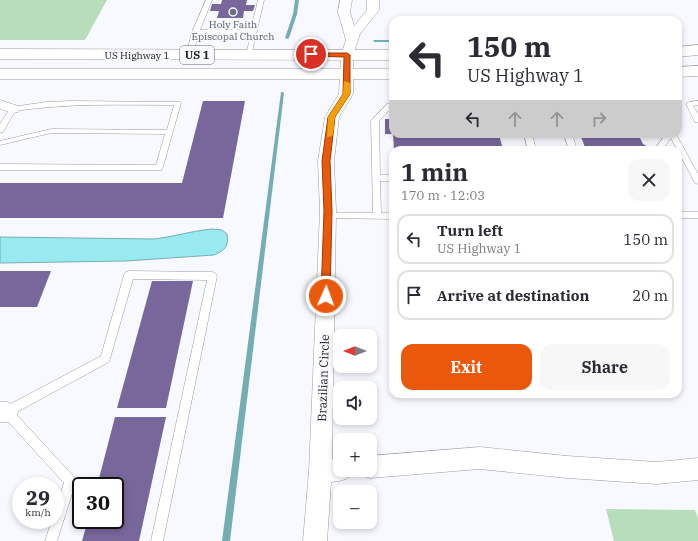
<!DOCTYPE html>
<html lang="en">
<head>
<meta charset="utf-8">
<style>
	body { margin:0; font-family:"IBM Plex Serif",serif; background:#f7f7f7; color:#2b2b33; height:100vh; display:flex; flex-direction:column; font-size:15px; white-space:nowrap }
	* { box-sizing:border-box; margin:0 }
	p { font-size:13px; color:#7c7c81 }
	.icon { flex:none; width:22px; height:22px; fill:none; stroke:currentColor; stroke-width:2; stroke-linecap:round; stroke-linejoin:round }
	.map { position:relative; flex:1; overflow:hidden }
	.drawer { position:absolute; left:389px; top:146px; width:293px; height:252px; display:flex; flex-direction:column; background:#fff; border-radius:12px; box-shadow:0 2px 6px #0003 }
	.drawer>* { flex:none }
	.top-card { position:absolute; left:389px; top:16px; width:293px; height:122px; border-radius:12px; box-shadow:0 2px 6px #0003; background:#fff; color:#2b2b33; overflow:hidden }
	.needle { width:26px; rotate:270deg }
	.fabs { position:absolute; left:333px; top:329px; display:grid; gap:8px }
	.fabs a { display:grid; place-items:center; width:44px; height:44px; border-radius:8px; background:#fff; box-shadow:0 2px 6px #0003; font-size:20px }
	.speed { position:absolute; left:12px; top:477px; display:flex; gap:8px; font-size:20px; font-weight:700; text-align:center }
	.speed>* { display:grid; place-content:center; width:52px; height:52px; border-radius:50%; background:#fff; box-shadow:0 2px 6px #0003; line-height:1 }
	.speed small { font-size:10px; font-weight:400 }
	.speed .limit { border:2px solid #111; border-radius:6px; background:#fff; color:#111 }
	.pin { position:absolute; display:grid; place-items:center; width:34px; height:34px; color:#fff; margin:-17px; border:2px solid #fff; border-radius:50%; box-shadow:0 1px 4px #0007 }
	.me { position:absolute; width:44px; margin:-22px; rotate:2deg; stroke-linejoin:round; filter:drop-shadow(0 0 3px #0008) }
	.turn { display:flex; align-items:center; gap:14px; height:84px; padding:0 12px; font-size:18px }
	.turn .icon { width:52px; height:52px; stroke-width:2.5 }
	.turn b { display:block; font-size:28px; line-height:34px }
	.lanes { display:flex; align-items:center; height:38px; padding:0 12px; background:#0003; justify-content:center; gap:20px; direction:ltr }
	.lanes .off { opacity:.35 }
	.round { display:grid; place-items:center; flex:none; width:42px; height:42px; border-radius:12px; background:#f7f7f7 }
	.head { display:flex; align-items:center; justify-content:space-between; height:68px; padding:0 12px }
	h1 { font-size:24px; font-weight:800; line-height:30px }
	.cta { display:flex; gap:8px; margin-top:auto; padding:8px 12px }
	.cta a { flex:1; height:46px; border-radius:12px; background:#ea580c; color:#fff; font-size:16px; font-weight:800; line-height:46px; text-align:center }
	.cta a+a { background:#f7f7f7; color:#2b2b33 }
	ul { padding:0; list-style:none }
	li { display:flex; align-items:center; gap:12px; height:50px; margin:0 8px 6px; padding:0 4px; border:2px solid #e1e1e2; border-radius:12px }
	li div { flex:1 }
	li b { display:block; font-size:15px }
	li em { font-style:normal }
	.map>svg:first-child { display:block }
	.green { fill:#b7ddba }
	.water { fill:#98eaf0; stroke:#74aeb3 }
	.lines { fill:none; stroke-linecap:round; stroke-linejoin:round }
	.stream { fill:#74aeb3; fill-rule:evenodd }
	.building { fill:#78679b }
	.lane-casing { stroke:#9a9ba3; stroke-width:1 }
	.street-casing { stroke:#9a9ba3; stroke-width:1 }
	.primary-casing { stroke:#9a9ba3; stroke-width:1 }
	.lane { fill:#fff; fill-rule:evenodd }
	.street { fill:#fff; fill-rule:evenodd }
	.primary { fill:#fff; fill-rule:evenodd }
	.route { fill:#ea580c; stroke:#983908 }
	.slow { fill:#f59e0b }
	.worship-dot { fill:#6b7280; stroke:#f8f9fe; stroke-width:1.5 }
	.labels { text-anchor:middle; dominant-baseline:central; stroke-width:4; stroke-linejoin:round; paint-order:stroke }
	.far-worship-label { font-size:10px; fill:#5b616d; stroke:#f8f9fe }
	.far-street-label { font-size:10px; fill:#212124; stroke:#f8f9fe }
	.shield { fill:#f8f9fe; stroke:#626265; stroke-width:1 }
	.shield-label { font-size:11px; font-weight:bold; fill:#212124 }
	.street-label { font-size:12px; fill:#212124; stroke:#f8f9fe }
</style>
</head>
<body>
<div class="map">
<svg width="698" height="541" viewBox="0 0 698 541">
	<rect width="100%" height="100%" fill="#f8f9fe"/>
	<g class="green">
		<path d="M0 0H107L85 40H0Z"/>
		<path d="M606 509 695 510 698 519V541H614Z"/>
	</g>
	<path class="water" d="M211 229 222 230 227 234C229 247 225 250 214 255L126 261 0 263V237L154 239C173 237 191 231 211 229Z"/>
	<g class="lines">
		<g class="stream">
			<path d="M295 0H299L297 14 289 38 287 39 285 38 293 14Z"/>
			<path d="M374 40H393V42H375L373 41Z"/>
			<path d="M281 92H283L284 93 230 541H222Z"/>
		</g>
	</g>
	<g class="building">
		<path d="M222 0H247L246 5H255L253 11H244L243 18H217L219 11H210L212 4H221Z"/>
		<path d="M203 101H245L223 218H0V183H182Z"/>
		<path d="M385 119H393V134H499L503 150H394L393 134H385Z"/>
		<path d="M580 134H638L643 144 654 150H586Z"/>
		<path d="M0 271H51L37 307H0Z"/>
		<path d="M152 281H193L166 408H117Z"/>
		<path d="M115 417H166L139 541H82L88 520H115V486H97Z"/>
	</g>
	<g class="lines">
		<g class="lane-casing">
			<g id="lane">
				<path d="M206 0H212L200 30H251L258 0H264L251 56 246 55 251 34H199L192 55 187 56 186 55 192 32Z"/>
				<path d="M70 101 180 102 181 103 162 170H0V164L156 165 165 134 51 133 0 145V141L51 129 167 130 174 105C121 105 68 103 15 111L3 132H0V124L11 107 47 102Z"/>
				<path d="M698 101V105L693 106 698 114V122H695L686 104 689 102Z"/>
				<path d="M387 104H393V108H391L379 121 380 175H393V181H380L381 213H393V219L325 218 324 216 325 214 328 213H373L371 121Z"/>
				<path d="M524 134H532L536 150H528Z"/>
				<path d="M564 134H572L577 150H569Z"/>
				<path d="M666 134H676L698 174V184L695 183 671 138 662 150H654Z"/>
				<rect x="678" y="212" width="20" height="6"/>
				<path d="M129 271 212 272 215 273 217 276 163 541H151L207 280 133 279 109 362 15 413 74 477 76 481 57 541H45L52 520H55V510L64 483 3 416 2 412 3 408 101 356 124 275 126 272Z"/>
			</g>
		</g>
		<g class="street-casing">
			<g id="street">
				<path d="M340 0H352L350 12 354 26 367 10V0H379V10L360 34 353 55V94L339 117 334 161 336 211 332 459H340V470H351L348 478 340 481 331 482 327 541H303L309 471 320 211 318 161 325 117 339 94 341 55 346 40 338 12Z"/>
				<path d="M0 100 18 106 20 109 18 112 13 113 0 109Z"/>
				<path d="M0 402H7L15 405 18 412 15 419 7 422H0Z"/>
				<path d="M480 447 567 456 657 462 698 458V480L657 484 567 478 480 469 370 478 362 475 360 470H370V456Z"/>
			</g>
		</g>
		<g class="primary-casing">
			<g id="primary">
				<path d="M698 45V55L678 57V47Z"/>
				<path d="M0 49 393 50V60L0 59Z"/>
				<path d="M698 66V76L678 77V67Z"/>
				<rect x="0" y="69" width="393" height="10"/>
			</g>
		</g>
		<use href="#lane" class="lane"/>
		<use href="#street" class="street"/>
		<use href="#primary" class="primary"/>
	</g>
	<path class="route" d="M309 53H347L350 55V94L335 117 330 161 332 211 330 296 329 298H322L321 296 324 211 322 161 328 117 343 94 344 57 311 56H309Z"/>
	<path class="slow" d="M344 81 350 83V94L335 117 333 135 329 137H327L328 117 343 94Z"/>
	<circle class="worship-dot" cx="233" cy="12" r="4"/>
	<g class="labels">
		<g class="far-worship-label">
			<text x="233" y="24">Holy Faith<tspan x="233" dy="12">Episcopal Church</tspan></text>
		</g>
		<g class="far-street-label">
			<text x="137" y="55">US Highway 1</text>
		</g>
		<rect class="shield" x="180" y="46" width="34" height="18" rx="3"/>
		<g class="shield-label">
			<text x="197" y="55">US 1</text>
		</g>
		<g class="street-label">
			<text transform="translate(323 378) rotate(-88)">Brazilian Circle</text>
		</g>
	</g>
</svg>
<div class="fabs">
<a><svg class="needle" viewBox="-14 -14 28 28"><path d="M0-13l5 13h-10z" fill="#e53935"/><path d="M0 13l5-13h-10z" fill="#7c7c81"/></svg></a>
<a><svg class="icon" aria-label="sound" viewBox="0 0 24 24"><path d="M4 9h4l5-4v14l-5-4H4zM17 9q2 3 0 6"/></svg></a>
<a>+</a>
<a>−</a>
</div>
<div class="speed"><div>29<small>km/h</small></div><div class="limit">30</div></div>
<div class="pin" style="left:311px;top:54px;background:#d93025"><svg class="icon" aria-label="arrive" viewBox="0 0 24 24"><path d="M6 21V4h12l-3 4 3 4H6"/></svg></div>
<svg class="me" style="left:326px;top:296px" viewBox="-20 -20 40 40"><circle r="17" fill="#ea580c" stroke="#fff" stroke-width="3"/><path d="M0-11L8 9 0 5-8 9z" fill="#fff"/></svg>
<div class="top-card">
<div class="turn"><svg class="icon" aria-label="left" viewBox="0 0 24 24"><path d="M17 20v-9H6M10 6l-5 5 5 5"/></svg><div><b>150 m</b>US Highway 1</div></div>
<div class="lanes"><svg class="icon" aria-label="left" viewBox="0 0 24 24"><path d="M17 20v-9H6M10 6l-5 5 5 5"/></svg><svg class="icon off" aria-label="ahead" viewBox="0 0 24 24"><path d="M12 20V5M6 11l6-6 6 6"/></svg><svg class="icon off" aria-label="ahead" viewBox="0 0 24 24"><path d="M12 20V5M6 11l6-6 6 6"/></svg><svg class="icon off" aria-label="right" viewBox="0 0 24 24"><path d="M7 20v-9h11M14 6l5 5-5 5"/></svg></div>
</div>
<section class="drawer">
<div class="head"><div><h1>1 min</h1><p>170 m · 12:03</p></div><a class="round"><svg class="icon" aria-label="close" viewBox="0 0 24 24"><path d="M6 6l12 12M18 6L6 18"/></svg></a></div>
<ul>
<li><svg class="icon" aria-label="left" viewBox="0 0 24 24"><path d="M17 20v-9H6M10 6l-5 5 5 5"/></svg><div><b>Turn left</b><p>US Highway 1</p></div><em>150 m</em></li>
<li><svg class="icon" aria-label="arrive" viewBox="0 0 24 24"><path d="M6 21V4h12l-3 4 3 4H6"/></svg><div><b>Arrive at destination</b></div><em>20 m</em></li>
</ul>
<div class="cta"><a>Exit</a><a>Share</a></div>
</section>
</div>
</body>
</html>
